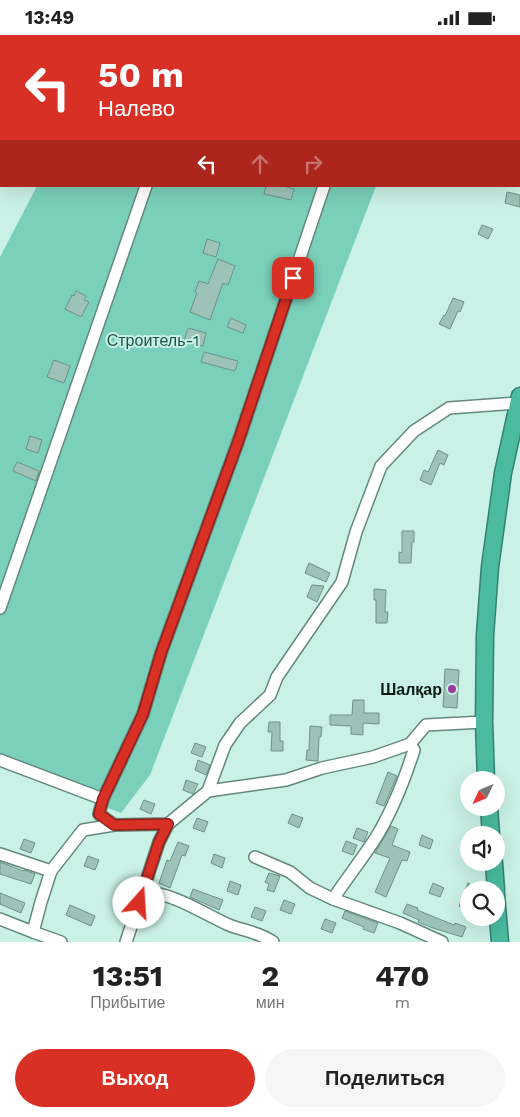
<!DOCTYPE html>
<html lang="ru">
<head>
<meta charset="utf-8">
<style>
	body { margin:0; font-family:"Work Sans",sans-serif; background:#f6f6f6; color:#222; height:100vh; display:flex; flex-direction:column; font-size:19px; white-space:nowrap }
	* { box-sizing:border-box; margin:0 }
	p { font-size:16px; color:#767676 }
	.icon { flex:none; width:28px; height:28px; fill:none; stroke:currentColor; stroke-width:2; stroke-linecap:round; stroke-linejoin:round }
	.map { position:relative; height:907px; overflow:hidden }
	.panel { display:flex; flex-direction:column; background:#fff; flex:1 }
	.panel>* { flex:none }
	.top-card { position:absolute; left:0px; top:0px; width:520px; height:152px; box-shadow:0 5px 20px #0002; background:#d93025; color:#fff; overflow:hidden }
	.needle { width:32px; rotate:226deg }
	.controls { position:absolute; left:460px; top:736px; display:grid; gap:10px }
	.controls a { display:grid; place-items:center; width:45px; height:45px; border-radius:50%; background:#fff; box-shadow:0 5px 20px #0002; font-size:25px }
	.pin { position:absolute; display:grid; place-items:center; width:42px; height:42px; color:#fff; margin:-21px; border-radius:10px; box-shadow:0 2px 8px #0006 }
	.me { position:absolute; width:55px; margin:-28px; rotate:19deg; stroke-linejoin:round; filter:drop-shadow(0 0 4px #0008) }
	.turn { display:flex; align-items:center; gap:18px; height:105px; padding:0 15px; font-size:22px }
	.turn .icon { width:65px; height:65px; stroke-width:2.5 }
	.turn b { display:block; font-size:35px; line-height:42px }
	.lanes { display:flex; align-items:center; height:48px; padding:0 15px; background:#0003; justify-content:center; gap:25px; direction:ltr }
	.lanes .off { opacity:.35 }
	.eta { display:flex; justify-content:space-evenly; align-items:center; height:85px; text-align:center }
	.eta b { font-size:30px; font-weight:700; line-height:35px }
	.cta { display:flex; gap:10px; margin-top:auto; padding:10px 15px }
	.cta a { flex:1; height:58px; border-radius:30px; background:#d93025; color:#fff; font-size:20px; font-weight:700; line-height:58px; text-align:center }
	.cta a+a { background:#f6f6f6; color:#222 }
	.status { display:flex; justify-content:space-between; align-items:center; height:35px; padding:0 25px; background:#fff; direction:ltr }
	.status svg { height:14px; fill:currentColor }
	.map>svg:first-child { display:block }
	.green { fill:#7ad0ba }
	.building { fill:#9dc3b8; stroke:#6e9287 }
	.lines { fill:none; stroke-linecap:round; stroke-linejoin:round }
	.minor-casing { stroke:#64887d; stroke-width:14 }
	.highway-casing { stroke:#348270; stroke-width:19 }
	.minor { stroke:#fff; stroke-width:11 }
	.highway { stroke:#4abba1; stroke-width:16 }
	.route-casing { stroke:#8d1f18; stroke-width:12 }
	.route { stroke:#d93025; stroke-width:9 }
	.poi-dot { fill:#99389f; stroke:#caf1e6; stroke-width:2 }
	.labels { text-anchor:middle; dominant-baseline:central; stroke-width:4; stroke-linejoin:round; paint-order:stroke }
	.park-label { font-size:16px; fill:#1b5447; stroke:#caf1e6 }
	.poi-label { font-size:16px; font-weight:bold; fill:#0b1915; stroke:#caf1e6; text-anchor:end }
</style>
</head>
<body>
<div class="status"><b>13:49</b><svg viewBox="0 0 49 12"><path d="M0 12V9h3v3zM5 12V6h3v6zM10 12V3h3v9zM15 12V0h3v12zM26 1h20v11H26zM47 4h2v5h-2z"/></svg></div>
<div class="map">
<svg width="520" height="907" viewBox="0 0 520 907">
	<rect width="100%" height="100%" fill="#caf1e6"/>
	<g class="green">
		<path d="M131 0H432V1H129Z"/>
		<path d="M37 151H376L150 740 121 778 0 732V222Z"/>
	</g>
	<g class="building">
		<path d="M266 151H284L294 154 291 165 264 159Z"/>
		<path d="M507 157 520 160V172L505 168Z"/>
		<path d="M482 190 493 194 488 204 478 199Z"/>
		<path d="M207 204 220 208 216 222 203 218Z"/>
		<path d="M218 224 235 231 228 250 223 248 210 285 190 277 197 258 195 257 199 246 208 249Z"/>
		<path d="M76 256 86 261 84 265 89 267 81 282 65 274 72 260 74 261Z"/>
		<path d="M453 263 464 267 460 277 458 276 450 294 439 289 444 280 445 281Z"/>
		<path d="M231 283 246 290 243 298 227 292Z"/>
		<path d="M188 293 206 298 203 311 184 306Z"/>
		<path d="M204 317 238 326 235 336 201 327Z"/>
		<path d="M54 325 70 331 64 348 47 342Z"/>
		<path d="M30 401 42 405 38 418 26 414Z"/>
		<path d="M438 415 448 420 444 430 440 428 431 450 420 445 424 435 428 437Z"/>
		<path d="M17 427 39 436 36 446 13 436Z"/>
		<path d="M402 496H414V507H412L411 528H399V517L402 518Z"/>
		<path d="M309 528 330 538 326 547 305 538Z"/>
		<path d="M312 550 324 551 317 567 307 562Z"/>
		<path d="M374 554 386 555 385 577H388L387 588H376V565H374Z"/>
		<path d="M445 634 459 635 457 673 443 672Z"/>
		<path d="M353 665H364V678H379V689L363 688V700L351 699V691L330 690V680H352Z"/>
		<path d="M269 687H280V706H283V716H271L272 697H268Z"/>
		<path d="M310 691 322 692 321 702H319L318 726 306 725 307 715H309Z"/>
		<path d="M195 708 206 712 202 722 191 718Z"/>
		<path d="M198 725 210 730 206 740 195 735Z"/>
		<path d="M388 737 397 741 384 771 376 768Z"/>
		<path d="M186 745 198 749 193 759 183 755Z"/>
		<path d="M144 765 155 769 151 779 140 774Z"/>
		<path d="M292 779 303 783 299 793 288 788Z"/>
		<path d="M197 783 208 787 204 797 193 793Z"/>
		<path d="M391 791 398 794 392 810 410 817 407 826 402 825 386 862 375 857 390 823 375 818Z"/>
		<path d="M357 793 368 797 364 807 353 803Z"/>
		<path d="M422 800 433 805 430 814 419 810Z"/>
		<path d="M24 804 35 808 31 818 20 814Z"/>
		<path d="M346 806 357 810 353 820 342 816Z"/>
		<path d="M178 807 189 811 185 821 182 820 170 853 159 848 167 825 170 826Z"/>
		<path d="M214 819 225 823 222 833 211 828Z"/>
		<path d="M88 821 99 825 95 835 84 831Z"/>
		<path d="M0 827 23 836 24 835 35 839 31 849 0 839Z"/>
		<path d="M269 838 280 841 274 857 267 855 269 849 265 847Z"/>
		<path d="M230 846 241 850 238 860 227 856Z"/>
		<path d="M433 848 444 853 440 862 429 858Z"/>
		<path d="M468 848H469V875L459 871Z"/>
		<path d="M193 854 223 865 219 875 190 862Z"/>
		<path d="M0 858 25 868 21 878 0 869Z"/>
		<path d="M284 865 295 869 291 879 280 875Z"/>
		<path d="M407 869 418 873 417 875 454 890 455 888 466 892 462 902 433 893 418 887 419 885 403 878Z"/>
		<path d="M70 870 95 881 91 891 66 880Z"/>
		<path d="M255 872 266 876 262 886 251 882Z"/>
		<path d="M345 876 378 888 374 898 363 894 364 892 342 883Z"/>
		<path d="M325 884 336 888 332 898 321 894Z"/>
	</g>
	<g class="lines">
		<g class="minor-casing">
			<g id="minor">
				<path d="M193 1 194 0"/>
				<path d="M372 1V0"/>
				<path d="M0 573 146 151"/>
				<path d="M410 709 414 715C404 746 392 777 375 804 362 824 347 843 333 864L400 888 442 907"/>
				<path d="M0 725 103 764 99 779 114 790 168 789 208 756 225 710 240 688 270 660 277 642 342 547 356 497 381 431 414 396 449 373 518 368"/>
				<path d="M208 756 286 745 322 733 373 722 410 709 426 690 484 687"/>
				<path d="M103 764 143 679 161 618 238 407 324 151"/>
				<path d="M0 819 51 836 83 795 114 790"/>
				<path d="M255 822 290 837 310 853 333 864"/>
				<path d="M142 857C173 857 202 878 229 890 244 896 259 897 273 907"/>
				<path d="M0 884 33 897 41 867 51 836"/>
				<path d="M33 897 61 907"/>
				<path d="M126 907 159 807 168 789"/>
			</g>
		</g>
		<g class="highway-casing">
			<g id="highway">
				<path d="M486 745 484 687 485 600 490 532 503 438 520 361"/>
				<path d="M489 772 491 800"/>
				<path d="M494 828 496 855"/>
				<path d="M496 859 500 907"/>
			</g>
		</g>
		<use href="#minor" class="minor"/>
		<use href="#highway" class="highway"/>
	</g>
	<g class="lines">
		<g class="route-casing">
			<path id="route" d="M139 868 159 807 168 789 114 790 99 779 103 764 143 679 161 618 238 407 293 243"/>
		</g>
		<use href="#route" class="route"/>
	</g>
	<circle class="poi-dot" cx="452" cy="654" r="5"/>
	<g class="labels">
		<g class="park-label">
			<text x="153" y="305">Строитель-1</text>
		</g>
		<g class="poi-label">
			<text x="442" y="654">Шалқар</text>
		</g>
	</g>
</svg>
<div class="controls">
<a><svg class="needle" viewBox="-14 -14 28 28"><path d="M0-13l5 13h-10z" fill="#e53935"/><path d="M0 13l5-13h-10z" fill="#767676"/></svg></a>
<a><svg class="icon" aria-label="sound" viewBox="0 0 24 24"><path d="M4 9h4l5-4v14l-5-4H4zM17 9q2 3 0 6"/></svg></a>
<a><svg class="icon" aria-label="search" viewBox="0 0 24 24"><circle cx="10" cy="10" r="6"/><path d="M15 15l6 6"/></svg></a>
</div>
<div class="pin" style="left:293px;top:243px;background:#d93025"><svg class="icon" aria-label="arrive" viewBox="0 0 24 24"><path d="M6 21V4h12l-3 4 3 4H6"/></svg></div>
<svg class="me" style="left:139px;top:868px" viewBox="-20 -20 40 40"><circle r="19" fill="#fff"/><path d="M0-13L10 11 0 6-10 11z" fill="#d93025"/></svg>
<div class="top-card">
<div class="turn"><svg class="icon" aria-label="left" viewBox="0 0 24 24"><path d="M17 20v-9H6M10 6l-5 5 5 5"/></svg><div><b>50 m</b>Налево</div></div>
<div class="lanes"><svg class="icon" aria-label="left" viewBox="0 0 24 24"><path d="M17 20v-9H6M10 6l-5 5 5 5"/></svg><svg class="icon off" aria-label="ahead" viewBox="0 0 24 24"><path d="M12 20V5M6 11l6-6 6 6"/></svg><svg class="icon off" aria-label="right" viewBox="0 0 24 24"><path d="M7 20v-9h11M14 6l5 5-5 5"/></svg></div>
</div>
</div>
<section class="panel">
<div class="eta">
<div><b>13:51</b><p>Прибытие</p></div>
<div><b>2</b><p>мин</p></div>
<div><b>470</b><p>m</p></div>
</div>
<div class="cta"><a>Выход</a><a>Поделиться</a></div>
</section>
</body>
</html>
